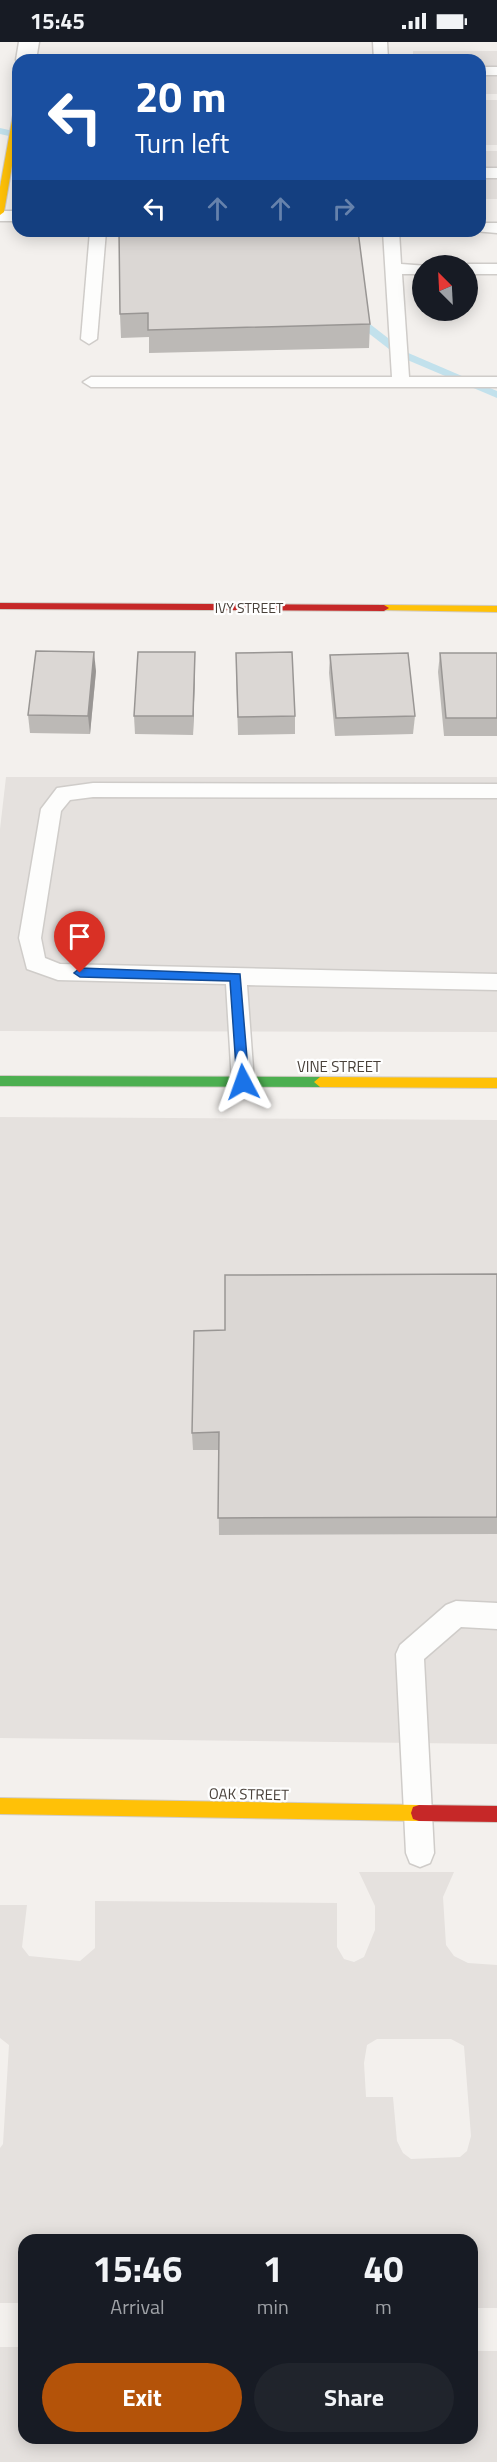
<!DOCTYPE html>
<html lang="en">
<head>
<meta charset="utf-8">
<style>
	body { margin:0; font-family:"Titillium Web",sans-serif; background:#20242c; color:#f1f3f6; height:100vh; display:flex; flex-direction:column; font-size:22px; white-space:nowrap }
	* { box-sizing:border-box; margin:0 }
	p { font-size:20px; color:#9ea1a6 }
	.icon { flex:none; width:33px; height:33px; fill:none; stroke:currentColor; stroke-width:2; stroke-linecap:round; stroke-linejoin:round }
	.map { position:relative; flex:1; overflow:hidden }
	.drawer { position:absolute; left:18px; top:2192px; width:460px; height:210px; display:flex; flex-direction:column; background:#171b24; border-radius:18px; box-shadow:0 3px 15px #0003 }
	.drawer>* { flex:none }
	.top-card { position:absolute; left:12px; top:12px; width:474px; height:183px; border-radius:18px; box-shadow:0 3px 15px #0003; background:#1a4fa0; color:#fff; overflow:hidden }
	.needle { width:39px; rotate:336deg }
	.fabs { position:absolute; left:412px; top:213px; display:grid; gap:12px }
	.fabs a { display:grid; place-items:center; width:66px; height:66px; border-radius:50%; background:#171b24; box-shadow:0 3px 15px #0003; font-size:30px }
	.pin { position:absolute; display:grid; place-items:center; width:51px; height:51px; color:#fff; margin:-62px -26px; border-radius:50% 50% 50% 0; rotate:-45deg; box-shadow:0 0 6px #0007 }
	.pin .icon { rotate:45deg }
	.me { position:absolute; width:66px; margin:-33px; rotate:356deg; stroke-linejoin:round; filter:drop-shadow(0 0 4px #0008) }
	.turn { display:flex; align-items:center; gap:21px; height:126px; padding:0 24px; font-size:27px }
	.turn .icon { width:78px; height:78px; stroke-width:2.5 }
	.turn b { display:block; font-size:42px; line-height:51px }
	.lanes { display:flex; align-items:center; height:57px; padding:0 24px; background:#0003; justify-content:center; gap:30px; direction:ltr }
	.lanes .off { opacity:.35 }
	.eta { display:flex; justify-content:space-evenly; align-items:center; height:102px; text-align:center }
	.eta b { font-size:36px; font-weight:700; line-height:42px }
	.primary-button { display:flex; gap:12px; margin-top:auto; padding:12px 24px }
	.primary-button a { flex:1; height:69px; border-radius:36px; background:#b45309; color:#fff; font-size:24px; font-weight:700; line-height:69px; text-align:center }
	.primary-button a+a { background:#20242c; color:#f1f3f6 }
	.status { display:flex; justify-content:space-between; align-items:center; height:42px; padding:0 30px; background:#171b24; direction:ltr }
	.status svg { height:16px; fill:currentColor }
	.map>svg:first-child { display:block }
	.parking { fill:#e5e1de; fill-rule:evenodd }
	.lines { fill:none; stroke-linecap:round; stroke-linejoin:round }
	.stream { fill:#c2e1ec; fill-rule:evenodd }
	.lane-casing { stroke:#cfccc9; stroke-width:3 }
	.street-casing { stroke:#cfccc9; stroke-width:3 }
	.fast-casing { stroke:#d1ccc5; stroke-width:2 }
	.slow-casing { stroke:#d1ccc5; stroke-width:2 }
	.jam-casing { stroke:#d1ccc5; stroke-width:2 }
	.lane { fill:#fdfdfc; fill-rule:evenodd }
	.street { fill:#fdfdfc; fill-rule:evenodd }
	.fast { fill:#4caf50; fill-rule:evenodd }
	.slow { fill:#ffc107; fill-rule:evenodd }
	.jam { fill:#c62828; fill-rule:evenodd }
	.wall { fill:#bcb9b6 }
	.shaded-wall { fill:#999694 }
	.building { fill:#dbd7d4; stroke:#999694; stroke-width:1.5 }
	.route { fill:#1a73e8; stroke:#114b97; stroke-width:1.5 }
	.labels { text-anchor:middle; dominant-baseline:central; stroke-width:4.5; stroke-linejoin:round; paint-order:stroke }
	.far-street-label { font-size:14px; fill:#49413a; stroke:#fff }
	.street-label { font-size:15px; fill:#49413a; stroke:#fff }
</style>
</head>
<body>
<div class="status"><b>15:45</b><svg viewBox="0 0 49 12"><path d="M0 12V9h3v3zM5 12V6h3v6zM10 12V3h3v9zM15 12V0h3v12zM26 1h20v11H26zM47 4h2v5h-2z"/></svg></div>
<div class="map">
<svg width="497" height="2420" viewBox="0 0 497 2420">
	<rect width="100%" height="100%" fill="#f3f0ed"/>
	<g class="parking">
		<path d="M413 9H497V52H480V18H413Z"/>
		<rect x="480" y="58" width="17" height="45"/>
		<rect x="480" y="109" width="17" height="48"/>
		<path d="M6 735H497V990L0 989V787Z"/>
		<path d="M0 1075 497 1078V1251L225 1307 194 1408H219L497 1491V1702L0 1696Z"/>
		<path d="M359 1830H454L443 1855 446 1903 454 1914 468 1921 497 1923V2266H473L472 2198H24V2261H0V2106L3 2102 9 2003 0 1996V1863H27L22 1905 29 1914 80 1919 95 1906V1859L337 1861V1905L344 1917 354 1920 364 1915 375 1888V1864ZM377 1997H451L464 2004 471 2094 467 2109 460 2115 411 2117 403 2111 397 2099 393 2055H366L364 2021 367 2003Z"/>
		<path d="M0 2305H24V2396H472L473 2309H497V2420H0Z"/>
	</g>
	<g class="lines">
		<g class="stream">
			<path d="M0 86 18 90V96L0 92Z"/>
			<path d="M349 272H357L406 310 497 349V356L398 314 349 276Z"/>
		</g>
		<g class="lane-casing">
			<g id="lane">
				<path d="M373 0H387L388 18H374Z"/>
				<rect x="480" y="25" width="17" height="8"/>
				<rect x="480" y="126" width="17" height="10"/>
				<rect x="0" y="169" width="18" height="10"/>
				<path d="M480 181H497V191L474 189H480Z"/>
				<path d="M90 189H106L97 297 89 302 81 297Z"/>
				<path d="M383 189H399L401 222 428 224H423V232H402L409 335H497V345H91L83 340 91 335H392Z"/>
				<path d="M468 222H497V232H468V224H463Z"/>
				<path d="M93 741 497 742V756L93 755 70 758 61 769 41 896 45 916 60 922 497 932V948L247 943 254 1040 251 1046 243 1049 235 1046 232 1040 226 942 58 938 27 927 19 896 41 767 57 746Z"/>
				<path d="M456 1559 497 1561V1587L461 1585 424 1617 434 1811 430 1821 420 1825 410 1821 406 1811 396 1612 400 1603 446 1563Z"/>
			</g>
		</g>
		<g class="street-casing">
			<path id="street" d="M19 0H39L36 18H18V21L16 18Z"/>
		</g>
		<g class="fast-casing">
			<path id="fast" d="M0 1034 320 1035 326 1040 320 1045 0 1044Z"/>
		</g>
		<g class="slow-casing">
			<g id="slow">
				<path d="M15 62H18V89L4 170 0 173V145Z"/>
				<path d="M384 563 497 564V570L380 568V564Z"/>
				<path d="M320 1035 497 1036V1046L320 1045 314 1040Z"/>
				<path d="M0 1756 419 1763 425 1765 427 1771 425 1777 419 1779 0 1772Z"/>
			</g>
		</g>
		<g class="jam-casing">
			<g id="jam">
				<path d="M0 561 384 563 389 566 384 569 0 567Z"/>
				<path d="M419 1763 497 1764V1780L419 1779 413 1777 411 1771 413 1765Z"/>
			</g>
		</g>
		<use href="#lane" class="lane"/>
		<use href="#street" class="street"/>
		<use href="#fast" class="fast"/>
		<use href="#slow" class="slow"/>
		<use href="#jam" class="jam"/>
	</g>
	<g class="wall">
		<path d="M119 189 370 282 369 306 149 311V295L121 296 120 272Z"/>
		<path d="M195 610V628L193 693 135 692 134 674Z"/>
		<path d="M440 611H497V694H444L438 630Z"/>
		<path d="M330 613 415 674 413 692 335 694 329 631Z"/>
		<path d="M96 629 90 692 30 691 28 673Z"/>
		<path d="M236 629 295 674V692L238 693Z"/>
		<path d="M497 1232V1492L219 1493 218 1408H193L192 1391 225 1288Z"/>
	</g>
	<g class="shaded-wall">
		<path d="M94 610 96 629 90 692 88 674Z"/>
		<path d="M195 610V628L193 693V674Z"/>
	</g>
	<g class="building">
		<path d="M119 189H358L370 282 148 288V271L120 272Z"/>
		<path d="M36 609 94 610 88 674 28 673Z"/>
		<path d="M138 610H195L193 674H134Z"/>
		<path d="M292 610 295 674 238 675 236 611Z"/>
		<path d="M408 611 415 674 336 676 330 613Z"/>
		<path d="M440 611H497V676H446Z"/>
		<path d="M497 1232V1475L218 1476 219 1390 192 1391 194 1289 225 1288V1233Z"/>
	</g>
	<path class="route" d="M80 926 240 932 249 1040 248 1044 243 1045 237 1040 230 939 80 935 74 931Z"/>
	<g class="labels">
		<g class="far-street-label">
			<text x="249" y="565">IVY STREET</text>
		</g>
		<g class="street-label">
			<text x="339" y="1024">VINE STREET</text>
			<text transform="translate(249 1752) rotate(1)">OAK STREET</text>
		</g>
	</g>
</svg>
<div class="fabs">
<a><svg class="needle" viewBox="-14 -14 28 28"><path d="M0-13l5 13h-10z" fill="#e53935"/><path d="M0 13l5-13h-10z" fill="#9ea1a6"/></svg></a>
</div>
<div class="pin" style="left:80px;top:931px;background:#d93025"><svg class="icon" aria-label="arrive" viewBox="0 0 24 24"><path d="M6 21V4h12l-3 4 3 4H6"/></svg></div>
<svg class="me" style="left:243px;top:1040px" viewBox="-20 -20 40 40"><path d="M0-17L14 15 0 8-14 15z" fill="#1a73e8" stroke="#fff" stroke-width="4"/></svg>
<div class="top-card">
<div class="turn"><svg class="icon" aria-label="left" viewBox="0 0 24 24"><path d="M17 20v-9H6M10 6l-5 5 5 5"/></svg><div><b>20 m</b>Turn left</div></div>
<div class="lanes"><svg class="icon" aria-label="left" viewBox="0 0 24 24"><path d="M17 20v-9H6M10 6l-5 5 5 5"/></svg><svg class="icon off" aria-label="ahead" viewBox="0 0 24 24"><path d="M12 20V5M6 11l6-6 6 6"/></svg><svg class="icon off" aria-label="ahead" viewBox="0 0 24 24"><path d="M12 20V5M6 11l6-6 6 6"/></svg><svg class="icon off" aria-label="right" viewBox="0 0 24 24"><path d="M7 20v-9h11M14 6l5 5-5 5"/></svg></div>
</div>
<section class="drawer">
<div class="eta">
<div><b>15:46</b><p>Arrival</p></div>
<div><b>1</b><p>min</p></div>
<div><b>40</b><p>m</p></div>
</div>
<div class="primary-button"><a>Exit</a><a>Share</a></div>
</section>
</div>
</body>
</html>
